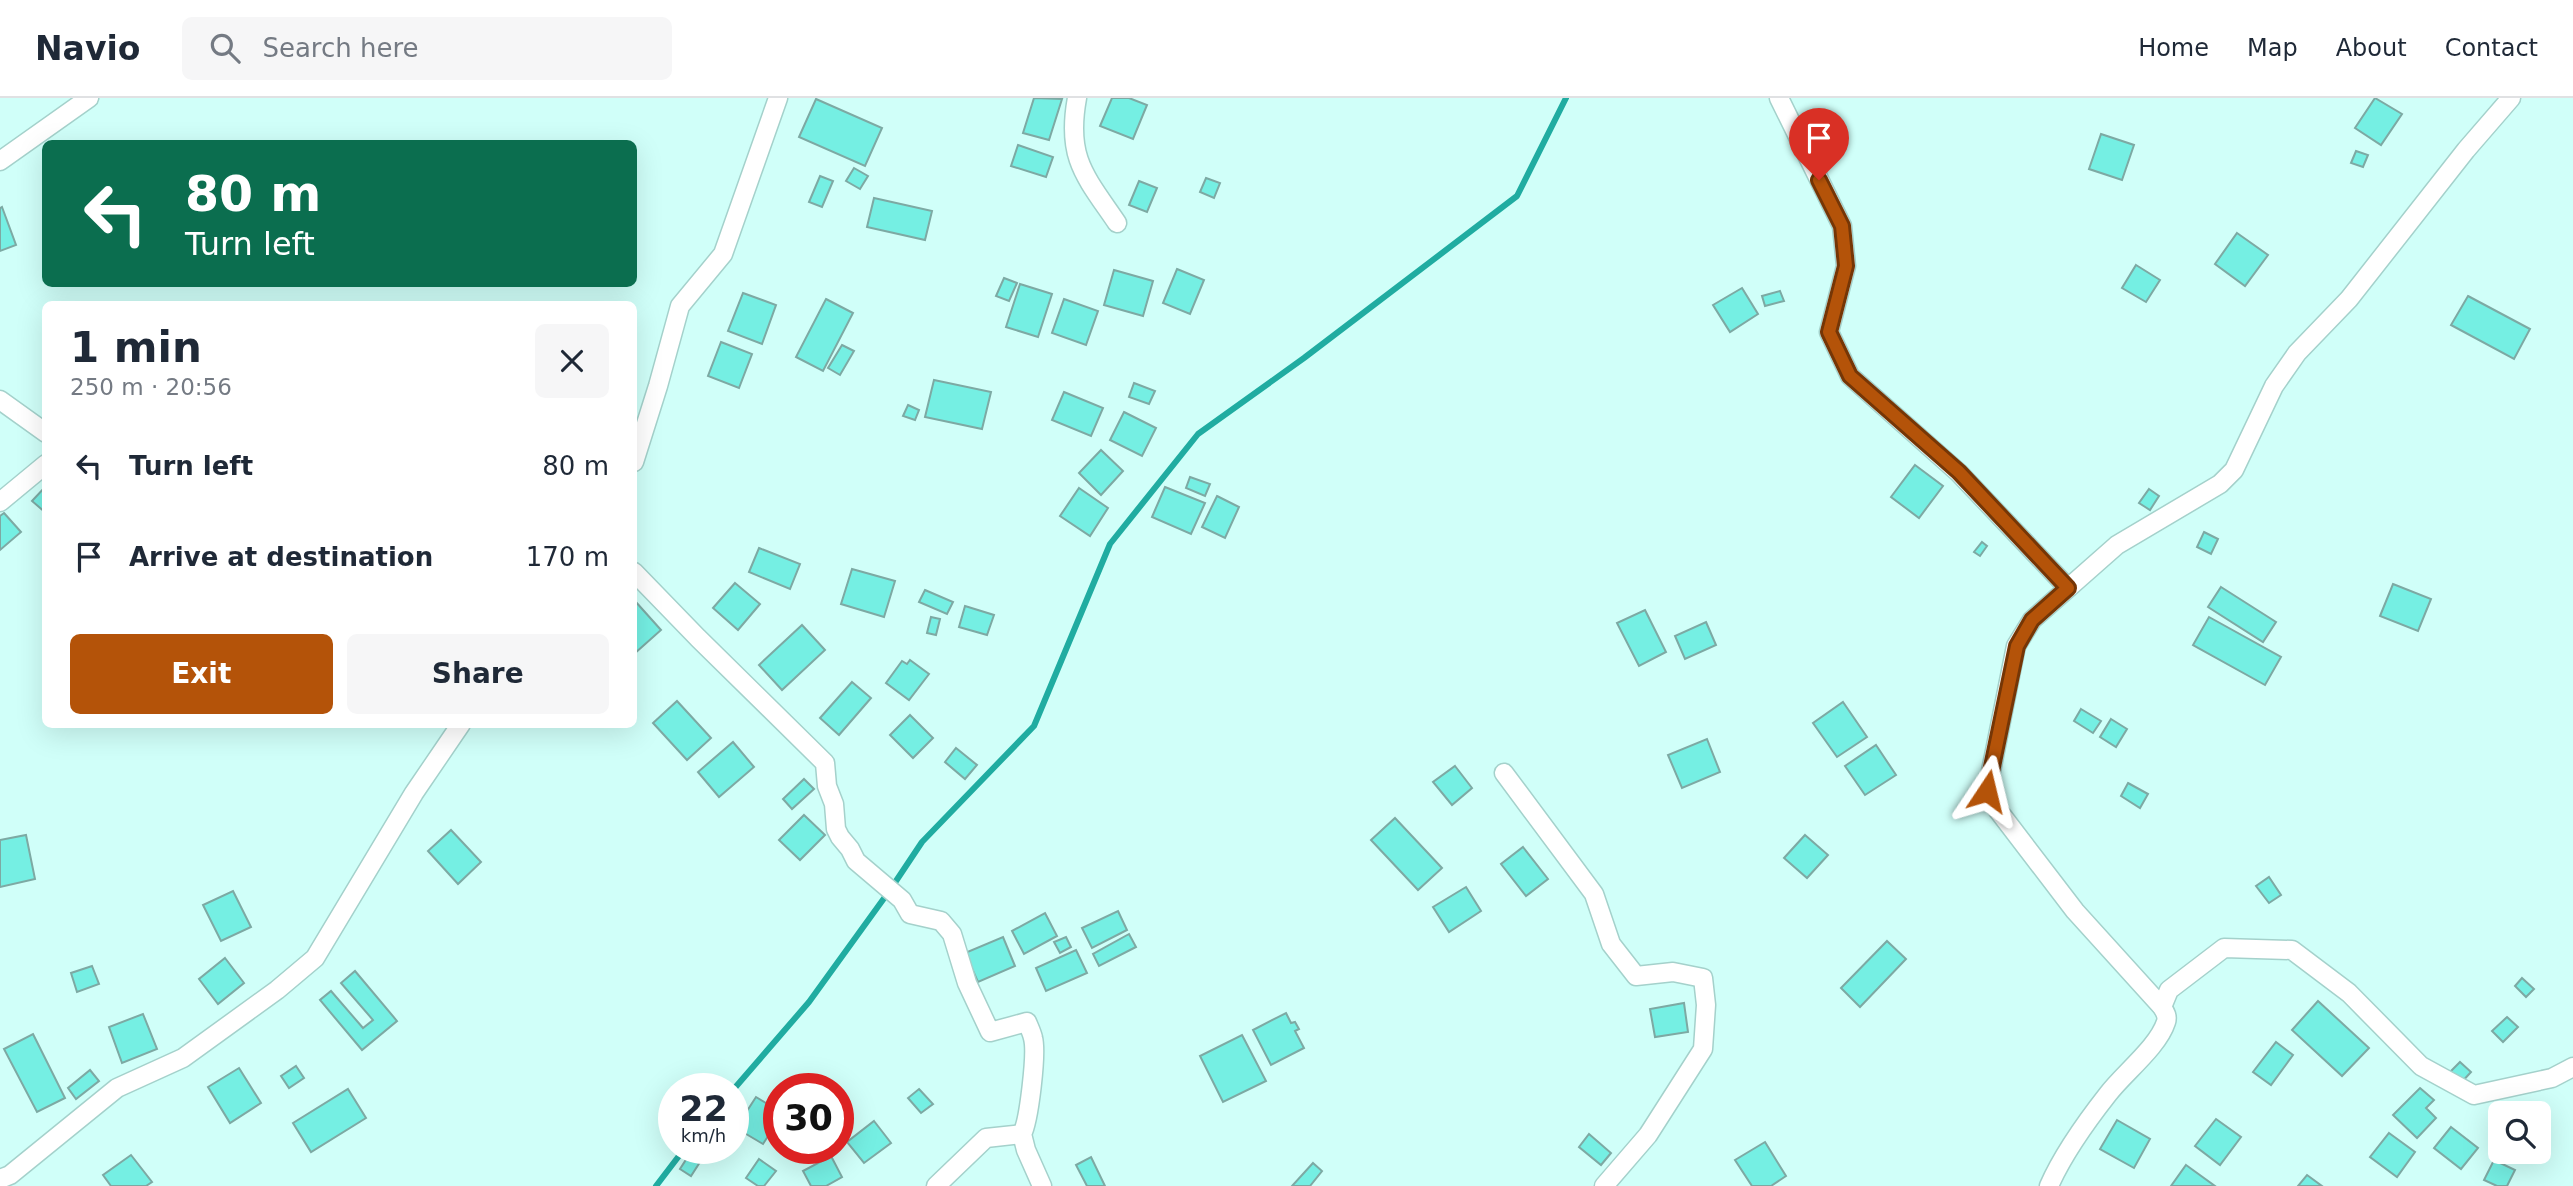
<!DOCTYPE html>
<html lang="en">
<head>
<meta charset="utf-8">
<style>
	body { margin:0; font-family:"DejaVu Sans",sans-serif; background:#f6f6f7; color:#1f2937; height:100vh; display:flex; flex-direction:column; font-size:26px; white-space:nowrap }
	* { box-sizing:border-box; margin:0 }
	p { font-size:23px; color:#747a83 }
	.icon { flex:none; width:38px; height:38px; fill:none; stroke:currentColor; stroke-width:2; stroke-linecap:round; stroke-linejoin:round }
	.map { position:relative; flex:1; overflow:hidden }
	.panel { position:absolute; left:42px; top:203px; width:595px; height:427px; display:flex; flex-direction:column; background:#fff; border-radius:10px; box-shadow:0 7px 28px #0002 }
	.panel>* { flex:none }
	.hud { position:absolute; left:42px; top:42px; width:595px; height:147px; border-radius:10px; box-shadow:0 7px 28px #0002; background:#0b6e4f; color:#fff; overflow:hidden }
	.controls { position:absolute; left:2488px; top:1003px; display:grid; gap:14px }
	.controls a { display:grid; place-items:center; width:63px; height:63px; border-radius:10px; background:#fff; box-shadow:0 7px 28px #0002; font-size:35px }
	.speed { position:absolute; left:658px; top:975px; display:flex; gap:14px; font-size:35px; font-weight:700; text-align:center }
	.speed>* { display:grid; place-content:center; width:91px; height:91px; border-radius:50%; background:#fff; box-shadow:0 7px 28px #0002; line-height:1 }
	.speed small { font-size:18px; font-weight:400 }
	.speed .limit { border:10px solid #d22; background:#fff; color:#111 }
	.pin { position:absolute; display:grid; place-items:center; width:60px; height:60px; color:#fff; margin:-72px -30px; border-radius:50% 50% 50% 0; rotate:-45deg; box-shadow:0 0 7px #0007 }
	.pin .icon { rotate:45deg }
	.me { position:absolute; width:77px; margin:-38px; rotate:10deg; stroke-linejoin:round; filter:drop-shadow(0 0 5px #0008) }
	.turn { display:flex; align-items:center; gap:24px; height:147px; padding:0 28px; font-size:32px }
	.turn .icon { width:91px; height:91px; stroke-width:2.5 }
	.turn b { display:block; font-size:49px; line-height:60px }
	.round { display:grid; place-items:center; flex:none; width:74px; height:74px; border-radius:10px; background:#f6f6f7 }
	.summary { display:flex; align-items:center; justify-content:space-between; height:119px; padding:0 28px }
	h1 { font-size:42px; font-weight:600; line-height:52px }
	.cta { display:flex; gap:14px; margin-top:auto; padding:14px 28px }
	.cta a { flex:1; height:80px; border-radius:10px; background:#b45309; color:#fff; font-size:28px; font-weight:600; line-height:80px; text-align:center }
	.cta a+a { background:#f6f6f7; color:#1f2937 }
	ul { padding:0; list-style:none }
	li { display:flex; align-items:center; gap:21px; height:91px; padding:0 28px }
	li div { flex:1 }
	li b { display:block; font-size:26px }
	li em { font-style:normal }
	header { display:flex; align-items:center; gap:42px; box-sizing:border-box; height:98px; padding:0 35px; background:#fff; border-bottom:2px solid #e0e1e3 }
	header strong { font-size:33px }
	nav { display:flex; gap:38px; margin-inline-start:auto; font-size:24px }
	.search { width:490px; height:63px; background:#f6f6f7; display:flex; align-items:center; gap:18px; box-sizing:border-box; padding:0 24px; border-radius:10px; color:#747a83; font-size:26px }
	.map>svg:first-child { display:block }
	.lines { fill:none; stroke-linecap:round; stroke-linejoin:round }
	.stream { stroke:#20aca1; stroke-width:6 }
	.building { fill:#75efe3; stroke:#7da9a3; stroke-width:2 }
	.minor-casing { stroke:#a4d1cb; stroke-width:21 }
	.minor { stroke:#fff; stroke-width:18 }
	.route-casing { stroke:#753606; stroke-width:18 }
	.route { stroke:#b45309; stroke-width:12 }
</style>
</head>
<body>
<header>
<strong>Navio</strong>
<div class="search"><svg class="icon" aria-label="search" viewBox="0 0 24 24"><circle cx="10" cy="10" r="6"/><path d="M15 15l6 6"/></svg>Search here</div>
<nav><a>Home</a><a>Map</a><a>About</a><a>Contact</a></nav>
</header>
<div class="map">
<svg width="2573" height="1088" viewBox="0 0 2573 1088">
	<rect width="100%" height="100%" fill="#d0fff9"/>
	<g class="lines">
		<g class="stream">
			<path d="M733 992 809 904 890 792 922 744 1034 628 1110 446 1198 336 1304 260 1517 98 1566 0"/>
			<path d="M656 1088 685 1050"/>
		</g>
	</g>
	<g class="building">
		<path d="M1034 0 1062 1 1049 42 1023 35Z"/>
		<path d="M1112 0H1129L1147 7 1133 41 1100 28Z"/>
		<path d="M2375 0 2402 16 2381 47 2355 30Z"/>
		<path d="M816 1 882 30 865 68 799 39Z"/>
		<path d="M2101 36 2134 47 2122 82 2089 71Z"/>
		<path d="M1018 47 1053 59 1046 79 1011 68Z"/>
		<path d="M2356 53 2368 57 2363 69 2351 65Z"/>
		<path d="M854 70 868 78 860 91 846 83Z"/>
		<path d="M820 78 833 83 822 109 809 104Z"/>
		<path d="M1206 80 1220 85 1214 100 1200 94Z"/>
		<path d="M1139 83 1157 90 1147 114 1129 107Z"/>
		<path d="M874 100 932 113 925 142 867 129Z"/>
		<path d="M2 109 16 147 0 153V110Z"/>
		<path d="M2237 135 2268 157 2245 188 2215 166Z"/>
		<path d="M2136 167 2160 182 2146 204 2122 190Z"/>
		<path d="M1177 171 1204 182 1190 216 1163 205Z"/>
		<path d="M1114 172 1153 183 1143 218 1104 207Z"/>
		<path d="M1004 180 1017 185 1009 203 996 198Z"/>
		<path d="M1020 186 1052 196 1038 239 1006 229Z"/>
		<path d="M1742 190 1758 216 1730 234 1713 207Z"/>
		<path d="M1780 193 1784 203 1765 208 1762 198Z"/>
		<path d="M743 195 776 207 762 246 728 233Z"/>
		<path d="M2468 198 2530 231 2514 261 2451 227Z"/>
		<path d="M826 201 853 215 823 273 796 259Z"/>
		<path d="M1064 201 1098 213 1086 247 1052 235Z"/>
		<path d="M721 244 752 256 739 290 708 278Z"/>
		<path d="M842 247 854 253 840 277 828 270Z"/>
		<path d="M934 282 991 294 982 331 925 319Z"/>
		<path d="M1134 285 1155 293 1149 306 1129 299Z"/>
		<path d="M1064 294 1103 310 1091 338 1052 322Z"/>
		<path d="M908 307 919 312 915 322 903 318Z"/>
		<path d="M1124 314 1156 330 1142 358 1110 342Z"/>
		<path d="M1101 352 1123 373 1101 397 1079 375Z"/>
		<path d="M1915 367 1943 388 1919 420 1891 399Z"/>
		<path d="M1190 379 1210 386 1205 398 1186 390Z"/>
		<path d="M46 388V415L32 403Z"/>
		<path d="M1165 389 1205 405 1191 436 1152 419Z"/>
		<path d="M1079 390 1108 410 1090 438 1060 418Z"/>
		<path d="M2149 391 2159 398 2150 412 2139 405Z"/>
		<path d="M1217 398 1239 409 1225 440 1202 429Z"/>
		<path d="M4 415 21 434 0 452V418Z"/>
		<path d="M2204 434 2218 441 2211 456 2197 449Z"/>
		<path d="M1982 444 1987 448 1980 458 1974 454Z"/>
		<path d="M759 450 800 466 790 491 749 474Z"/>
		<path d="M852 471 895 483 884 519 841 506Z"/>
		<path d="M735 485 760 506 738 532 713 510Z"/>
		<path d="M2393 486 2431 501 2418 533 2380 518Z"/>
		<path d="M2221 489 2276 524 2263 544 2208 509Z"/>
		<path d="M925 492 953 504 947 516 919 504Z"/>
		<path d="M635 503 661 532 634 556V504Z"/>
		<path d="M965 508 994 517 987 537 959 529Z"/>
		<path d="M1645 512 1666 554 1639 568 1617 525Z"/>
		<path d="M931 519 940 521 936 537 927 535Z"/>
		<path d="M2209 519 2281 559 2265 587 2193 547Z"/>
		<path d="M1706 524 1716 547 1685 561 1675 538Z"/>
		<path d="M802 527 825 552 782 592 759 567Z"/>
		<path d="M910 562 929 576 909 602 886 585 902 563 907 566Z"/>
		<path d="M852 584 871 600 839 637 820 620Z"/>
		<path d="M677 603 711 640 687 662 653 625Z"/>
		<path d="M1843 604 1867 639 1837 659 1813 625Z"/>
		<path d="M2081 611 2101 623 2093 635 2074 623Z"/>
		<path d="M910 617 933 640 913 660 890 637Z"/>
		<path d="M2111 621 2127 631 2116 649 2100 639Z"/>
		<path d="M1707 641 1720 674 1682 690 1668 657Z"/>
		<path d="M733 644 754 669 719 699 698 674Z"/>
		<path d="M1876 647 1896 677 1865 697 1845 668Z"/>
		<path d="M956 650 977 667 965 681 945 664Z"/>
		<path d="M1455 668 1472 690 1452 707 1433 684Z"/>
		<path d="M804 681 814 691 792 711 783 701Z"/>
		<path d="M2128 685 2148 696 2140 710 2121 698Z"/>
		<path d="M804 717 825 737 800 762 779 742Z"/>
		<path d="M1395 720 1442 770 1418 792 1371 742Z"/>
		<path d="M451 732 481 764 458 786 428 753Z"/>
		<path d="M26 737 35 781 0 789V742Z"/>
		<path d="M1805 737 1828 757 1807 780 1784 760Z"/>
		<path d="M1523 749 1548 781 1526 798 1501 766Z"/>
		<path d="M2269 779 2281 797 2269 805 2256 788Z"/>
		<path d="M1466 789 1481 813 1449 834 1433 809Z"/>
		<path d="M233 793 251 829 221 843 203 807Z"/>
		<path d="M1118 813 1127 832 1092 850 1082 830Z"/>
		<path d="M1045 815 1057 838 1024 856 1012 833Z"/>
		<path d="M1129 836 1136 849 1099 868 1093 856Z"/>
		<path d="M1003 839 1015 868 978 884 965 855Z"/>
		<path d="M1066 839 1071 849 1060 855 1054 844Z"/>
		<path d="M1887 843 1906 861 1860 909 1841 890Z"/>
		<path d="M1076 852 1087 875 1046 893 1036 870Z"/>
		<path d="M225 860 244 885 218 906 199 881Z"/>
		<path d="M92 868 99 886 77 894 71 875Z"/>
		<path d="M355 873 397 923 362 952 320 902 331 893 363 930 373 922 341 885Z"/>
		<path d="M2522 880 2534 891 2526 899 2515 888Z"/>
		<path d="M2318 903 2369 950 2342 978 2292 932Z"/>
		<path d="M1684 905 1688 934 1655 939 1650 911Z"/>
		<path d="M1286 915 1291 925 1295 924 1299 931 1295 933 1304 950 1271 967 1253 932Z"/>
		<path d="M143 916 157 951 122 965 109 929Z"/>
		<path d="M2507 919 2518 929 2503 944 2492 933Z"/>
		<path d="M33 936 65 1000 37 1014 4 951Z"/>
		<path d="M1242 937 1266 983 1223 1004 1200 958Z"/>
		<path d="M2276 944 2293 957 2271 987 2253 974Z"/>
		<path d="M2460 964 2471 974 2460 986 2449 975Z"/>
		<path d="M296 968 304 980 289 990 281 978Z"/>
		<path d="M239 970 261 1005 230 1025 208 989Z"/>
		<path d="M90 972 99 983 76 1001 68 990Z"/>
		<path d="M2420 990 2434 1002 2426 1010 2436 1020 2417 1040 2393 1017Z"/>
		<path d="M348 991 366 1020 311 1054 293 1025Z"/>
		<path d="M919 991 933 1006 921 1015 908 1000Z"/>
		<path d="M756 999 779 1013V1021L763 1046 736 1030Z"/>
		<path d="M2216 1021 2241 1039 2220 1067 2195 1048Z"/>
		<path d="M2117 1022 2150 1041 2134 1070 2100 1051Z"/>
		<path d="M874 1023 891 1045 864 1065 847 1044Z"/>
		<path d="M2451 1029 2478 1050 2461 1071 2434 1050Z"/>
		<path d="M2389 1035 2415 1054 2397 1079 2370 1059Z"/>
		<path d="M1589 1036 1611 1055 1601 1067 1579 1049Z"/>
		<path d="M1765 1044 1786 1078 1771 1088H1752L1735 1062Z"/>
		<path d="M131 1057 152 1084 146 1088H111L103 1077Z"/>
		<path d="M689 1057 700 1064 691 1078 680 1071Z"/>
		<path d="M831 1058 842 1079 826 1088H811L803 1073Z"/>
		<path d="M1091 1059 1105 1088H1087L1076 1067Z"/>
		<path d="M759 1061 776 1073 764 1088H758L746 1080Z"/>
		<path d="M2494 1062 2515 1072 2507 1088H2497L2484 1082Z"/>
		<path d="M1313 1065 1322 1073 1310 1088H1292Z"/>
		<path d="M2186 1067 2215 1088H2171Z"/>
		<path d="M2307 1077 2322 1088H2298Z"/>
	</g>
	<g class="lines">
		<g class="minor-casing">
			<g id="minor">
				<path d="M1077 0C1066 60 1085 78 1117 125"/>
				<path d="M1779 0 1842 128 1846 168 1829 234 1850 278 1959 375 2068 490"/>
				<path d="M0 63 89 0"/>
				<path d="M0 302 46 335"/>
				<path d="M634 364 658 288 680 208 723 156 778 0"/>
				<path d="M0 404 46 366"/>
				<path d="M634 474 698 540 825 665 827 688 834 706 836 731 840 739 850 751 856 763 902 802 910 816 941 823 952 836 967 885 990 934 1027 924C1029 929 1032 935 1033 940 1037 955 1029 1023 1022 1036L1026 1052 1042 1088"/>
				<path d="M1504 675 1594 796 1611 846 1636 878 1673 874 1703 880 1706 907 1703 951 1648 1037 1604 1088"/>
				<path d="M2162 909 2169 892 2224 850 2292 852 2349 895 2421 968 2474 997 2552 980 2573 969"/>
				<path d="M0 1081 10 1077 117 990 183 960 277 892 315 860 414 695 461 626"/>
				<path d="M936 1088 986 1040 1022 1036"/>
				<path d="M2049 1088C2063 1056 2086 1024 2108 996 2124 975 2158 949 2166 924 2168 918 2165 914 2162 909L2075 813 1994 707 1987 693 2016 548 2032 522 2117 447 2220 386 2234 372 2274 288 2297 255 2349 201 2466 52 2511 0"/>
			</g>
		</g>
		<use href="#minor" class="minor"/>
	</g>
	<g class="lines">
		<g class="route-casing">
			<path id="route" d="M1819 82 1842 128 1846 168 1829 234 1850 278 1959 374 2068 490 2032 522 2017 548 1987 693"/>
		</g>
		<use href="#route" class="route"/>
	</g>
</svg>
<div class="controls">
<a><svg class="icon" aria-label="search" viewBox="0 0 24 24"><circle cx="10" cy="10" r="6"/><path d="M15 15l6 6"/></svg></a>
</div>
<div class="speed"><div>22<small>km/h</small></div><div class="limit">30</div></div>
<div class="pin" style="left:1819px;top:82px;background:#d93025"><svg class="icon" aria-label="arrive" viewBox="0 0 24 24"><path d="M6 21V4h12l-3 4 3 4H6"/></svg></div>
<svg class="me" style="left:1987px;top:693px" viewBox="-20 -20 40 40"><path d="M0-17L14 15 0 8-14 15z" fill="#b45309" stroke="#fff" stroke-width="4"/></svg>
<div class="hud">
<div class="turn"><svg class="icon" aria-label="left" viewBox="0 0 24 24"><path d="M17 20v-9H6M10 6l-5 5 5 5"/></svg><div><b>80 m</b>Turn left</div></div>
</div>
<section class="panel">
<div class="summary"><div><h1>1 min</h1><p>250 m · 20:56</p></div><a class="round"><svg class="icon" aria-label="close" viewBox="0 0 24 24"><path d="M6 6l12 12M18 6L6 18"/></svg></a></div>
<ul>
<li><svg class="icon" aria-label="left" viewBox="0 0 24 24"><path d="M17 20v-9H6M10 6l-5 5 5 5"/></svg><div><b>Turn left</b></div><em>80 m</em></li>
<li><svg class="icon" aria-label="arrive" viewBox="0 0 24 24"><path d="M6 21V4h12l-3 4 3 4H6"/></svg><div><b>Arrive at destination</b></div><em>170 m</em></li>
</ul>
<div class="cta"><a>Exit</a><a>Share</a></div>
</section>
</div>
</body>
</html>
